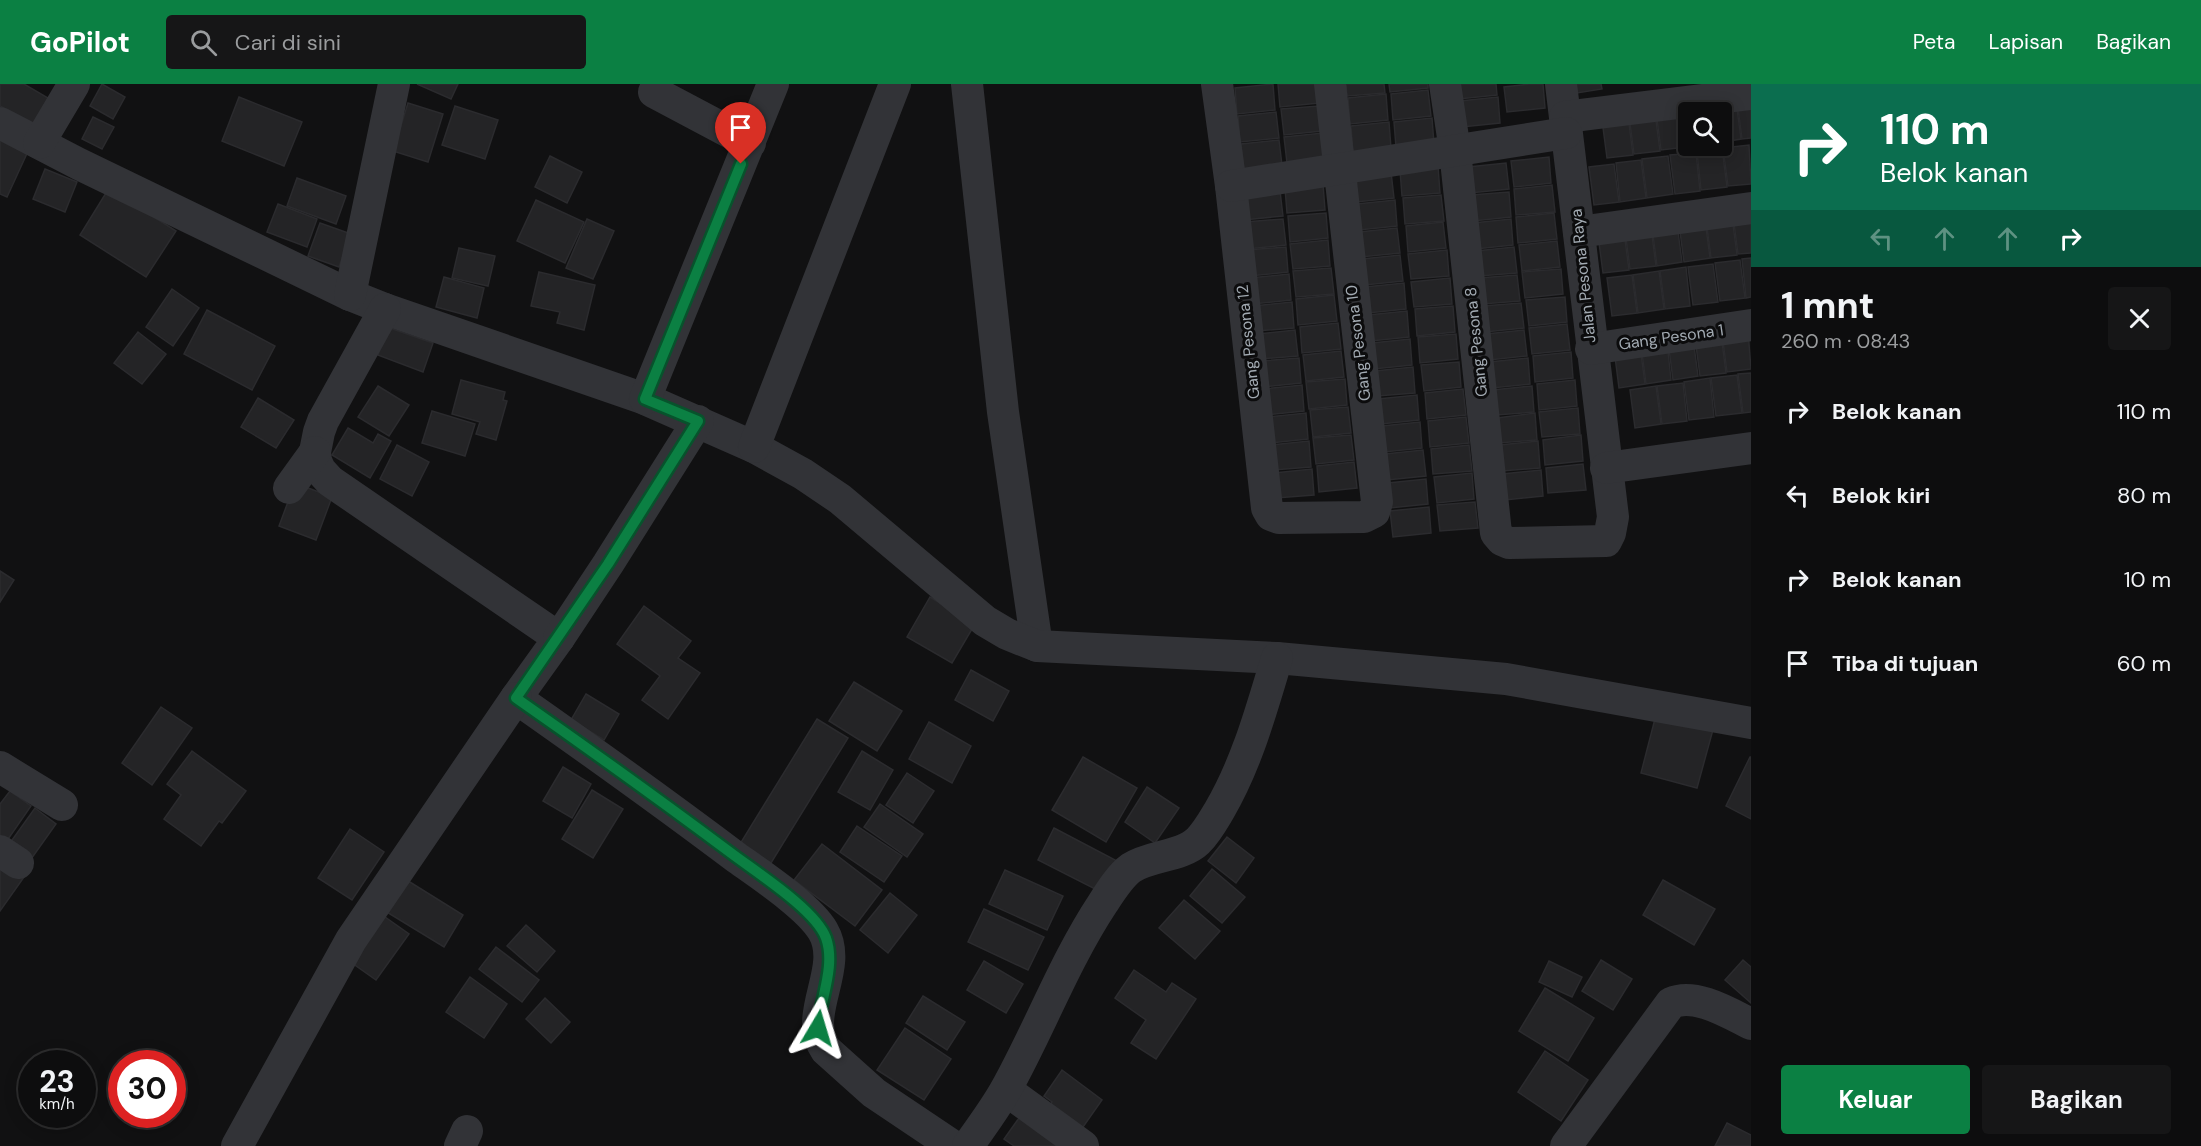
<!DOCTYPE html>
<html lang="id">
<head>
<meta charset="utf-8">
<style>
	body { margin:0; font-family:"DM Sans",sans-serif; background:#161617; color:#f1f3f6; height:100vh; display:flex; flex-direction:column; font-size:22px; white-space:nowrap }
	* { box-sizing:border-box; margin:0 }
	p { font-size:20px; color:#9a9c9e }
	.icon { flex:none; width:33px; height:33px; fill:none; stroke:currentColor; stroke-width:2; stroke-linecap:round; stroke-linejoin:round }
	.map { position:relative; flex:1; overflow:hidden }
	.sheet { display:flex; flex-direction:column; background:#0d0d0e; width:450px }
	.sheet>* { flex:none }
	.top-card { background:#0b6e4f; color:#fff; overflow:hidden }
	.controls { position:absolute; left:1678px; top:18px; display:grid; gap:12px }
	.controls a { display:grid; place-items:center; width:54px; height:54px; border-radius:6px; background:#0d0d0e; box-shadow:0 3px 15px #0003,0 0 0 2px #2d2d2e; font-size:30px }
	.speed { position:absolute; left:18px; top:966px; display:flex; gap:12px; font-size:30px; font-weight:700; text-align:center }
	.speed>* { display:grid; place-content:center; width:78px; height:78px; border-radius:50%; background:#0d0d0e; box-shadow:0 3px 15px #0003,0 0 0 2px #2d2d2e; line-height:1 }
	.speed small { font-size:15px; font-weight:400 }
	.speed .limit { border:9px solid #d22; background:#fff; color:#111 }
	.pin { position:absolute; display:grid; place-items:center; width:51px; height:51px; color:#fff; margin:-62px -26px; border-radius:50% 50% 50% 0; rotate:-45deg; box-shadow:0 0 6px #0007 }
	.pin .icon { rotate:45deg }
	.me { position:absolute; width:66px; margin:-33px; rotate:7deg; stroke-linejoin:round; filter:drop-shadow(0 0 4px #0008) }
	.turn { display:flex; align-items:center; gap:21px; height:126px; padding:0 30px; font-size:27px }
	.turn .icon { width:78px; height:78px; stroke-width:2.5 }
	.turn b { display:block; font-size:42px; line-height:51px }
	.lanes { display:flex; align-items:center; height:57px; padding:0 30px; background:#0003; justify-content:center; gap:30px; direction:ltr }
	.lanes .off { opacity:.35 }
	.round { display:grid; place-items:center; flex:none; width:63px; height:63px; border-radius:6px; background:#161617 }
	.headline { display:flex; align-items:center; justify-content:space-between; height:102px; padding:0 30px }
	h1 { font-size:36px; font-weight:700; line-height:45px }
	.cta { display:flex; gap:12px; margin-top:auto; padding:12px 30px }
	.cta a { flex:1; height:69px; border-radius:6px; background:#0b8043; color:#fff; font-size:24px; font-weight:700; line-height:69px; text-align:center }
	.cta a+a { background:#161617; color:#f1f3f6 }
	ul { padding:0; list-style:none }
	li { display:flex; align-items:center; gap:18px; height:84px; padding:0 30px }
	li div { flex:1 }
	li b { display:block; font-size:22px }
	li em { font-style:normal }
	header { display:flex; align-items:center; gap:36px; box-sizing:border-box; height:84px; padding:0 30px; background:#0b8043; color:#fff }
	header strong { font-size:28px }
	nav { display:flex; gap:33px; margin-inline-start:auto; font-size:21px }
	.search { width:420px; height:54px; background:#161617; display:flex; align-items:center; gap:15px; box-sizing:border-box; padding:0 21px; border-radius:6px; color:#9a9c9e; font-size:22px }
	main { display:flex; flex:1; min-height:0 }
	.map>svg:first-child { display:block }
	.building { fill:#242426; stroke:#2b2b2e; stroke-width:1.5 }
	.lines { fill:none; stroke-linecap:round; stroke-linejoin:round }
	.minor { stroke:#323337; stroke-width:32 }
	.route-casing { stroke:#07532c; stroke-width:15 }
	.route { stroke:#0b8043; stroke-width:10 }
	.labels { text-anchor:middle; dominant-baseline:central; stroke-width:6; stroke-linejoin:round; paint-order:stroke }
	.street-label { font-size:16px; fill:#a2aab2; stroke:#0c0c0d }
</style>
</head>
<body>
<header>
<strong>GoPilot</strong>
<div class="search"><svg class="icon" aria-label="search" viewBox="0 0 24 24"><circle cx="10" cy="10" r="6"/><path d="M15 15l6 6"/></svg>Cari di sini</div>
<nav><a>Peta</a><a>Lapisan</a><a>Bagikan</a></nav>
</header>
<main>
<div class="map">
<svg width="1751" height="1062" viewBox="0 0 1751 1062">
	<rect width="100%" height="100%" fill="#111112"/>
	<g class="building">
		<path d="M0 0H24L48 14 33 41 0 22Z"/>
		<path d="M102 0 125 13 113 35 90 22Z"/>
		<path d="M417 0H458L451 15Z"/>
		<path d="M1273 0 1275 26 1237 30 1235 4Z"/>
		<path d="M1278 0H1317L1319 19 1280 23Z"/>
		<path d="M1346 0H1384L1385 9 1347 12Z"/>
		<path d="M1389 0H1428V4L1390 8Z"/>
		<path d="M1458 0H1496L1497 11 1459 15Z"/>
		<path d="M1530 0H1543L1545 24 1507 28 1504 3Z"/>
		<path d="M1576 0H1601L1602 5 1577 9Z"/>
		<path d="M1428 6 1431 32 1393 36 1391 10Z"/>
		<path d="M1386 10 1388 36 1350 40 1348 14Z"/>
		<path d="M239 13 302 38 284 82 222 57Z"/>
		<path d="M1498 13 1500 39 1462 43 1460 17Z"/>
		<path d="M1751 15V54L1742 55 1737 17Z"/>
		<path d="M1736 17 1741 55 1722 58V28Z"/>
		<path d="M408 19 443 30 428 78 393 67Z"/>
		<path d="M455 22 498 36 485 75 442 61Z"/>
		<path d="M1319 22 1322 47 1284 51 1281 25Z"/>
		<path d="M1682 24 1686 63 1661 66 1656 28Z"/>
		<path d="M1276 28 1279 54 1240 58 1238 32Z"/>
		<path d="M1655 29 1660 67 1634 70 1629 32Z"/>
		<path d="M1628 32 1633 71 1607 74 1602 36Z"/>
		<path d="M93 33 114 43 102 65 82 55Z"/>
		<path d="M1432 34 1434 60 1396 63 1394 38Z"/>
		<path d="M1389 38 1391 64 1353 68 1351 42Z"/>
		<path d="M1323 49 1325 75 1287 79 1284 53Z"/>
		<path d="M0 51 29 65 7 113 0 110Z"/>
		<path d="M1279 56 1282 81 1244 85 1241 60Z"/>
		<path d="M1749 61 1751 100 1728 102 1723 64Z"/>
		<path d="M1722 64 1727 103 1701 106 1697 68Z"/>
		<path d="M1696 69 1700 107 1675 110 1670 71Z"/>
		<path d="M550 72 582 88 567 119 535 103Z"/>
		<path d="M1668 72 1673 110 1647 114 1642 75Z"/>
		<path d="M1549 73 1551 99 1514 103 1511 77Z"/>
		<path d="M1641 76 1646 114 1620 118 1616 79Z"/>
		<path d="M1506 79 1509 105 1470 109 1468 83Z"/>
		<path d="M1614 80 1619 118 1594 121 1589 83Z"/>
		<path d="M1438 82 1440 109 1402 112 1400 86Z"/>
		<path d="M45 85 77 98 65 128 33 115Z"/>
		<path d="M1391 88 1394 114 1356 118 1354 92Z"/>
		<path d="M297 94 346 112 336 140 287 122Z"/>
		<path d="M1323 100 1325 126 1287 129 1285 104Z"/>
		<path d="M1552 101 1555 128 1516 131 1514 105Z"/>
		<path d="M109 104 176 147 146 193 80 151Z"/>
		<path d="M1280 107 1283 132 1244 136 1242 110Z"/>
		<path d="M1509 108 1511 133 1473 137 1471 111Z"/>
		<path d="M1441 111 1444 137 1405 140 1403 114Z"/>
		<path d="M536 116 584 138 565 179 517 157Z"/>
		<path d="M1395 116 1397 142 1359 146 1357 120Z"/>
		<path d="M278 120 317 135 307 163 267 148Z"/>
		<path d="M1326 129 1328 154 1290 158 1288 132Z"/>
		<path d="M1554 129 1557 155 1518 159 1516 133Z"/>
		<path d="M1751 129V169L1738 170 1733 132Z"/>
		<path d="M1732 133 1737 171 1711 174 1706 136Z"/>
		<path d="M587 135 614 147 593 195 566 184Z"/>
		<path d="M1283 135 1286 161 1247 165 1245 138Z"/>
		<path d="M1511 135 1513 161 1476 165 1473 139Z"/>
		<path d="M1705 136 1710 174 1684 178 1679 140Z"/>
		<path d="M1443 138 1446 164 1408 168 1406 142Z"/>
		<path d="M320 139 351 150 339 183 308 172Z"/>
		<path d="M1677 140 1682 178 1657 182 1652 143Z"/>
		<path d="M1397 144 1400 169 1361 173 1359 148Z"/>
		<path d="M1651 144 1656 182 1630 185 1625 147Z"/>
		<path d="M1624 148 1629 186 1603 189 1598 151Z"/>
		<path d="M1328 156 1330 182 1293 185 1290 160Z"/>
		<path d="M1557 157 1560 183 1522 187 1519 161Z"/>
		<path d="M1286 163 1288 188 1250 192 1247 166Z"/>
		<path d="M1514 163 1517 189 1479 192 1476 167Z"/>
		<path d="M459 164 495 172 488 202 452 194Z"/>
		<path d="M1447 166 1449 192 1411 195 1408 170Z"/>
		<path d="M1400 171 1403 197 1365 201 1362 175Z"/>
		<path d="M1751 174V213L1746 214 1742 175Z"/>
		<path d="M1740 176 1745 214 1720 217 1715 179Z"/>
		<path d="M1713 180 1718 218 1693 221 1688 183Z"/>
		<path d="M1686 183 1690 222 1665 225 1660 187Z"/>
		<path d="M1331 184 1334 210 1296 213 1293 187Z"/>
		<path d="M1561 185 1563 210 1525 214 1522 188Z"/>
		<path d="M1659 187 1664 225 1638 229 1633 191Z"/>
		<path d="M539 188 595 201 584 246 557 239 560 228 531 222Z"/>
		<path d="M1289 190 1291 216 1253 220 1250 194Z"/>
		<path d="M1517 191 1520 217 1482 220 1479 194Z"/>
		<path d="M1632 191 1637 229 1612 232 1607 194Z"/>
		<path d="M444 193 484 204 477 234 436 223Z"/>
		<path d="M1450 194 1452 220 1414 223 1411 198Z"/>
		<path d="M1404 199 1406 225 1368 229 1365 203Z"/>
		<path d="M172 205 199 224 173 262 146 243Z"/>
		<path d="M1334 211 1337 237 1298 241 1296 215Z"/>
		<path d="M1565 213 1567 238 1529 242 1526 216Z"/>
		<path d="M1292 218 1294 244 1256 247 1254 222Z"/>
		<path d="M1521 219 1524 244 1485 248 1483 222Z"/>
		<path d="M1453 222 1455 248 1417 252 1415 225Z"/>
		<path d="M207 226 275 262 252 306 184 270Z"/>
		<path d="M1407 227 1409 253 1371 257 1368 231Z"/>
		<path d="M1338 239 1341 265 1302 269 1300 243Z"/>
		<path d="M1567 240 1570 266 1532 270 1529 244Z"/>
		<path d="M387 243 433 259 423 288 378 271Z"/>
		<path d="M1295 246 1298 272 1260 275 1258 250Z"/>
		<path d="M1524 246 1527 272 1489 276 1486 250Z"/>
		<path d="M1748 247 1751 285 1727 288 1722 250Z"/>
		<path d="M138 248 166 270 142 300 114 279Z"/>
		<path d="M1456 250 1458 275 1420 279 1418 253Z"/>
		<path d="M1721 250 1726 289 1700 292 1695 254Z"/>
		<path d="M1693 254 1698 292 1673 296 1668 257Z"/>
		<path d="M1410 255 1412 281 1374 285 1372 259Z"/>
		<path d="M1667 258 1671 296 1646 300 1641 261Z"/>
		<path d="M1640 262 1645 300 1619 304 1614 265Z"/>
		<path d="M1341 267 1344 293 1306 297 1303 271Z"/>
		<path d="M1571 268 1573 294 1535 298 1533 272Z"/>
		<path d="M1299 274 1301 299 1263 303 1261 277Z"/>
		<path d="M1528 274 1530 300 1492 304 1489 278Z"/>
		<path d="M1459 278 1461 303 1424 307 1421 281Z"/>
		<path d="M1413 283 1415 309 1377 312 1375 287Z"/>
		<path d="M1751 289V328L1743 329 1738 290Z"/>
		<path d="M1737 291 1742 329 1716 332 1711 294Z"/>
		<path d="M1710 294 1714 333 1689 336 1684 298Z"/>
		<path d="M1345 295 1347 321 1309 325 1306 298Z"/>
		<path d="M461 296 505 308 503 316 507 317 496 356 476 350 480 338 452 330Z"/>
		<path d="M1575 296 1577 322 1539 326 1537 300Z"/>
		<path d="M1683 299 1687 337 1662 340 1657 302Z"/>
		<path d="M1302 301 1304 327 1266 331 1264 305Z"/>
		<path d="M378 302 409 321 389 352 358 333Z"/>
		<path d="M1532 302 1534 328 1496 331 1493 306Z"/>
		<path d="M1656 302 1661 340 1635 344 1630 306Z"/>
		<path d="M1463 305 1466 331 1427 335 1425 309Z"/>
		<path d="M1417 311 1419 336 1381 340 1378 315Z"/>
		<path d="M258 314 294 336 276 364 241 343Z"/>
		<path d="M1348 323 1351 349 1313 353 1310 326Z"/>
		<path d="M1578 324 1580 350 1542 353 1539 328Z"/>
		<path d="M432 327 475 340 465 372 422 359Z"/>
		<path d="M1306 329 1308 355 1270 359 1268 333Z"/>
		<path d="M1535 329 1537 356 1499 359 1497 334Z"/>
		<path d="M1466 333 1469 359 1430 363 1428 337Z"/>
		<path d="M1420 338 1422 364 1384 368 1382 342Z"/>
		<path d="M348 344 373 359 378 350 391 357 370 394 332 371Z"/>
		<path d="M1351 351 1354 376 1316 380 1313 354Z"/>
		<path d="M1581 351 1583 377 1545 381 1543 356Z"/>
		<path d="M1309 357 1311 383 1273 386 1271 361Z"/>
		<path d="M1538 357 1540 384 1502 387 1500 361Z"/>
		<path d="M397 361 429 378 412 412 380 395Z"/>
		<path d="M1469 361 1472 387 1433 390 1431 365Z"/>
		<path d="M1423 366 1426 392 1387 396 1385 370Z"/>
		<path d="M1354 378 1357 404 1319 408 1317 382Z"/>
		<path d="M1583 380 1586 406 1548 409 1546 384Z"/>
		<path d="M1312 385 1314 411 1276 414 1274 389Z"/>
		<path d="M1541 386 1543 412 1505 416 1502 390Z"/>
		<path d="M1472 389 1474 415 1437 419 1434 393Z"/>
		<path d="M1426 395 1428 420 1390 424 1388 399Z"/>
		<path d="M295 399 332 413 316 456 279 442Z"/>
		<path d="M1475 418 1478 444 1440 447 1437 421Z"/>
		<path d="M1429 423 1431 449 1393 453 1390 427Z"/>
		<path d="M0 487 14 496 0 518Z"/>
		<path d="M930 513 975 540 952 579 907 553Z"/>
		<path d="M644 522 691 557 678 574 700 589 668 635 642 616 660 592 617 560Z"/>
		<path d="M971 586 1009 607 993 637 955 616Z"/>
		<path d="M854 598 902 627 877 667 829 637Z"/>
		<path d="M586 610 619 630 604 656 571 636Z"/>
		<path d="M161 623 192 644 152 701 122 679Z"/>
		<path d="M1657 627 1714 642 1697 704 1641 689Z"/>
		<path d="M817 635 848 654 771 779 740 760Z"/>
		<path d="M929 638 971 662 952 699 909 675Z"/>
		<path d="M192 667 246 707 222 739 219 737 201 762 164 735 181 711 167 700Z"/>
		<path d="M862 667 893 686 870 726 838 708Z"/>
		<path d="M1083 673 1137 704 1106 758 1052 726Z"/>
		<path d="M1750 673H1751V735L1726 722Z"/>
		<path d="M563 683 591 700 572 734 543 717Z"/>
		<path d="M907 689 934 707 913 739 886 721Z"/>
		<path d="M1147 703 1179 724 1155 759 1125 738Z"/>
		<path d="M592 706 623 725 593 774 562 755Z"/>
		<path d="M10 707 31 722 4 761 0 758V720Z"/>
		<path d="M880 720 923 750 907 773 864 743Z"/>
		<path d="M35 724 56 740 29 778 7 763Z"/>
		<path d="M857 742 902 772 884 798 840 768Z"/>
		<path d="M1054 744 1119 778 1103 809 1038 776Z"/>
		<path d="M350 745 384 768 352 816 318 794Z"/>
		<path d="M1227 753 1254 774 1236 799 1208 777Z"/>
		<path d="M822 760 882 806 855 842 794 796Z"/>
		<path d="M0 782 24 793 0 827Z"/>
		<path d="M1212 785 1245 813 1222 839 1190 812Z"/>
		<path d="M1005 786 1063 812 1047 846 989 820Z"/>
		<path d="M405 795 463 831 444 863 385 827Z"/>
		<path d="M1663 796 1715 825 1694 861 1643 831Z"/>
		<path d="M890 809 917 831 888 869 860 846Z"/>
		<path d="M1184 816 1220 847 1195 875 1159 844Z"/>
		<path d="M984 825 1044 853 1028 886 968 858Z"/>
		<path d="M378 828 409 850 376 896 345 874Z"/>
		<path d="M526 841 555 867 537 888 507 862Z"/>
		<path d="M496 863 539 896 522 918 479 885Z"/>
		<path d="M1601 876 1632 895 1613 926 1582 907Z"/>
		<path d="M1743 876 1751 883V919L1725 896Z"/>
		<path d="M984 877 1023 900 1006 929 967 906Z"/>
		<path d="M1549 877 1582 893 1572 913 1539 898Z"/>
		<path d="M1134 886 1166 908 1172 899 1196 915 1156 975 1131 959 1146 936 1115 914Z"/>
		<path d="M470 893 507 920 484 954 446 928Z"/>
		<path d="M1545 904 1594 934 1568 977 1519 947Z"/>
		<path d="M923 912 965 938 947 966 906 939Z"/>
		<path d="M545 914 570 938 551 959 526 935Z"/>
		<path d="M905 944 951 975 924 1016 877 986Z"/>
		<path d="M1545 967 1588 996 1561 1037 1518 1008Z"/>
		<path d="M1062 986 1102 1016 1076 1053 1044 1030 1052 1018 1044 1012Z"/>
		<path d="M1024 1027 1057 1062H1014L1004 1055Z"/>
		<path d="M1727 1039 1751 1051V1062H1715Z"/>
	</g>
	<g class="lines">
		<g class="minor">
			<path d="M967 0 1003 328 1037 562"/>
			<path d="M1217 0 1231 102 1267 424 1271 431 1279 434 1364 433 1374 428 1377 418 1330 0"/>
			<path d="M1445 0 1455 67 1496 449 1502 456 1509 459 1606 457 1610 449 1613 433 1561 0"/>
			<path d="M654 8 750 59"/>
			<path d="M1565 33 1751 10"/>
			<path d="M0 39 79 80 350 211 385 225 645 315 754 363 803 390 840 415 985 537 1007 550 1037 562 1277 574 1506 595 1751 639"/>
			<path d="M39 59 74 0"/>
			<path d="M1231 102 1566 49"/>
			<path d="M1579 148 1751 124"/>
			<path d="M350 211 394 0"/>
			<path d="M385 225 323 337 319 348 315 368 316 377 320 386 330 397 559 554 516 614C590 666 664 719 737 774 761 791 809 823 823 847 845 885 801 930 826 966L874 1009 953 1062"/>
			<path d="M1591 265 1751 241"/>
			<path d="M645 315 773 0"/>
			<path d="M754 363 895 0"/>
			<path d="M1606 384 1751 364"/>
			<path d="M289 404 315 368"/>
			<path d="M559 554 608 480 698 337"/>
			<path d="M0 683 62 721"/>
			<path d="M0 767 18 779"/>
			<path d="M1006 1006 1083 1062"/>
			<path d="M237 1062 351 856 516 614"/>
			<path d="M460 1062 467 1047"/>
			<path d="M968 1062C981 1043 995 1025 1006 1005 1040 944 1064 878 1103 819 1110 808 1120 792 1131 784 1151 771 1181 773 1198 757 1207 748 1213 737 1219 727 1247 679 1261 627 1277 574"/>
			<path d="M1566 1062 1671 919C1695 908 1729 929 1751 940"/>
		</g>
	</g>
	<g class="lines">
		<g class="route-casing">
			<path id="route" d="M741 80 645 315 698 337 608 480 516 614C589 665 660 716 731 769 756 788 816 826 826 854 836 882 820 916 818 944"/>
		</g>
		<use href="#route" class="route"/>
	</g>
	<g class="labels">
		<g class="street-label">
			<text transform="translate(1583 192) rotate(-96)">Jalan Pesona Raya</text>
			<text transform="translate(1671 253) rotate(-8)">Gang Pesona 1</text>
			<text transform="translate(1248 258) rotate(-96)">Gang Pesona 12</text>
			<text transform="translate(1476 258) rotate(-96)">Gang Pesona 8</text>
			<text transform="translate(1358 259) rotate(-97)">Gang Pesona 10</text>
		</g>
	</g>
</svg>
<div class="controls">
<a><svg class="icon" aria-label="search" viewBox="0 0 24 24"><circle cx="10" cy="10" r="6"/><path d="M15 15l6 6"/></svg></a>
</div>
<div class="speed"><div>23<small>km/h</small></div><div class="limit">30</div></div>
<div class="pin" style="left:741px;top:80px;background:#d93025"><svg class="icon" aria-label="arrive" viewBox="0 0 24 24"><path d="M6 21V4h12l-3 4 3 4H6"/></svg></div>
<svg class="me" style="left:818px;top:944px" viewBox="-20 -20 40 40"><path d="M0-17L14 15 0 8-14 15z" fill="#0b8043" stroke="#fff" stroke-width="4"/></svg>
</div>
<section class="sheet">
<div class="top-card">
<div class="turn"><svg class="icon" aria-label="right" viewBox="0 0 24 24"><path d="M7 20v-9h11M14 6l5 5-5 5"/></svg><div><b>110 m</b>Belok kanan</div></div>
<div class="lanes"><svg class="icon off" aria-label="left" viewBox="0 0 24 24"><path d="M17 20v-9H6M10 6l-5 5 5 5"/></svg><svg class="icon off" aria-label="ahead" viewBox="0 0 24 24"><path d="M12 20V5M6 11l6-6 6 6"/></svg><svg class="icon off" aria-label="ahead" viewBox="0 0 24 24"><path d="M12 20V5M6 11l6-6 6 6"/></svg><svg class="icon" aria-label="right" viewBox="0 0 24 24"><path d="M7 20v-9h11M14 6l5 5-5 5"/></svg></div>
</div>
<div class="headline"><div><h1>1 mnt</h1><p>260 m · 08:43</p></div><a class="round"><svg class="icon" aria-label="close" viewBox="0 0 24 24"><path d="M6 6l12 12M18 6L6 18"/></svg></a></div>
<ul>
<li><svg class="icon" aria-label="right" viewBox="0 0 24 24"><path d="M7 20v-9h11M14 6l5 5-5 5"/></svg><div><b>Belok kanan</b></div><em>110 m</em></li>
<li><svg class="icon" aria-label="left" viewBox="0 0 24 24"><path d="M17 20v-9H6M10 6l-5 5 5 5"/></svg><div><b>Belok kiri</b></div><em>80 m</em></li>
<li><svg class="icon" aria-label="right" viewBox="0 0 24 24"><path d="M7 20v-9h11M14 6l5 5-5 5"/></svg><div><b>Belok kanan</b></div><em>10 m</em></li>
<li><svg class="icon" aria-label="arrive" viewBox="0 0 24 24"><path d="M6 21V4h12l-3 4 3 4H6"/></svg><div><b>Tiba di tujuan</b></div><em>60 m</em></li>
</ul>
<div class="cta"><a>Keluar</a><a>Bagikan</a></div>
</section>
</main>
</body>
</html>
